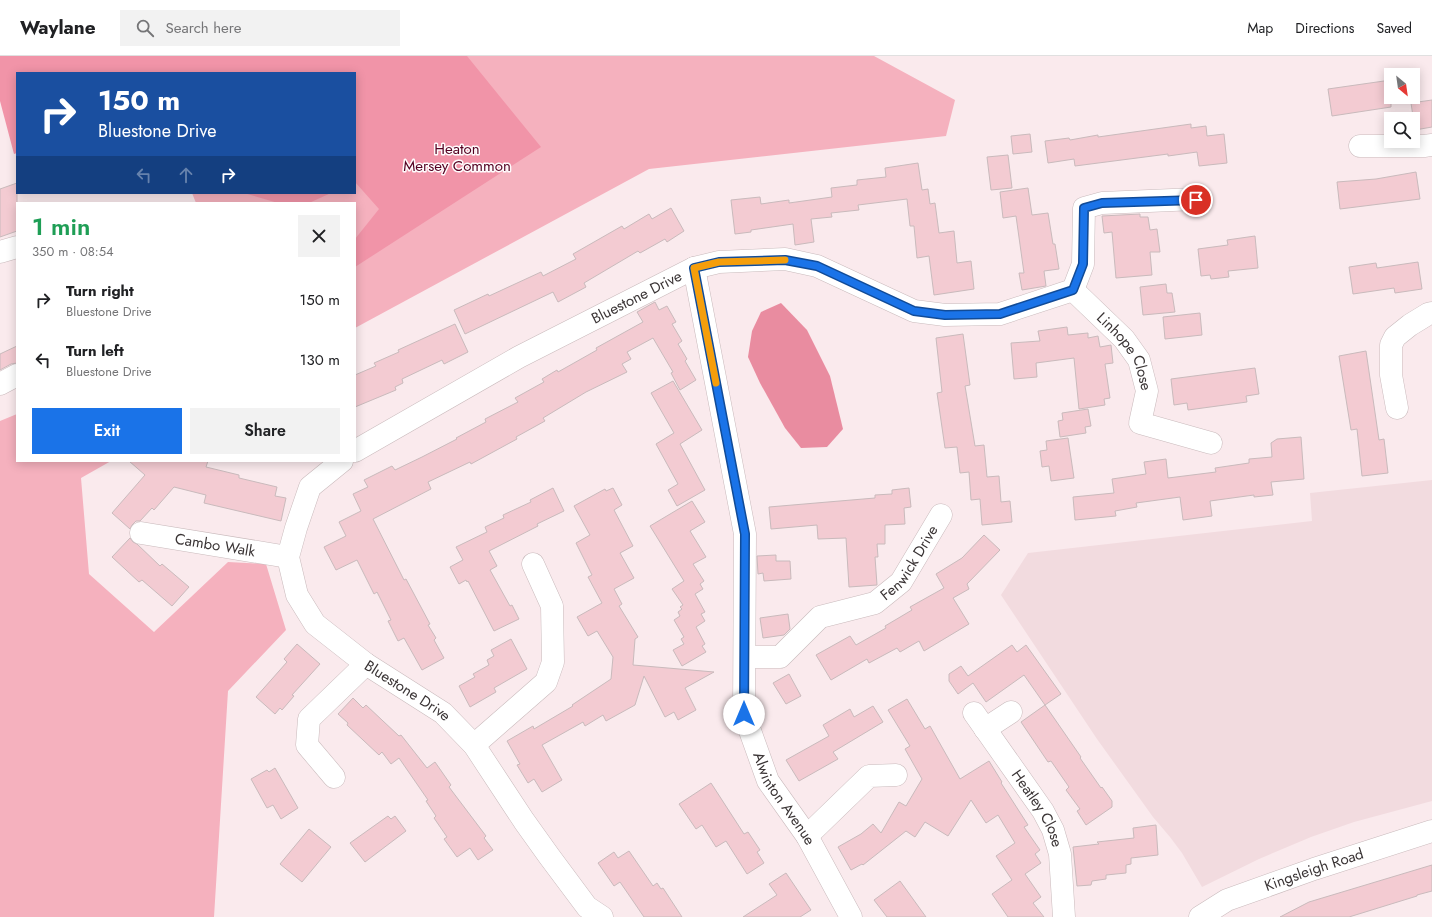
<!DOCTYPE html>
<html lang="en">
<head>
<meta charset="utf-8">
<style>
	body { margin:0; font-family:Jost,sans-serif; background:#f2f2f2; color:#202124; height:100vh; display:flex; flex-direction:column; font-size:15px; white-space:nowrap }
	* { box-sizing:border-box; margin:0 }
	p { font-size:13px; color:#757577 }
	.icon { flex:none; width:22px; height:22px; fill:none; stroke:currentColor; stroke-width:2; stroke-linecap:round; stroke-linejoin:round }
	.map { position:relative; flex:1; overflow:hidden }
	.drawer { position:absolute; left:16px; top:146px; width:340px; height:260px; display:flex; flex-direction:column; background:#fff; border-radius:0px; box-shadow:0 2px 10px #0003 }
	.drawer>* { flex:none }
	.guide { position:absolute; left:16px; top:16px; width:340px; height:122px; border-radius:0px; box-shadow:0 2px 10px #0003; background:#1a4fa0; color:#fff; overflow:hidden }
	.needle { width:26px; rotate:151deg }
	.buttons { position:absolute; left:1384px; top:12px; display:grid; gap:8px }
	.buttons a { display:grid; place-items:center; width:36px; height:36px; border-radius:0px; background:#fff; box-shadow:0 2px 10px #0003; font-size:20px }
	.pin { position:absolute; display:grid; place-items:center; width:34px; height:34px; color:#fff; margin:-17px; border:2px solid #fff; border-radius:50%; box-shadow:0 1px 4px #0007 }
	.me { position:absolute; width:44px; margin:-22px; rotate:0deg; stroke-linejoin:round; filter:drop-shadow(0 0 3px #0008) }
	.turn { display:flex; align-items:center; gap:14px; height:84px; padding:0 16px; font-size:18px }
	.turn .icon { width:52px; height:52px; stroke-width:2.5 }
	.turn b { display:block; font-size:28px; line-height:34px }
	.lanes { display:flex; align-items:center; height:38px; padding:0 16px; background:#0003; justify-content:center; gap:20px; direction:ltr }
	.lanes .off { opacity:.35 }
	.round { display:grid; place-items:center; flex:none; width:42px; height:42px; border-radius:0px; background:#f2f2f2 }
	.summary { display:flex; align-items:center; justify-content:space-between; height:68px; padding:0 16px }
	h1 { font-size:24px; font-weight:600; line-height:30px; color:#1e9e55 }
	.button { display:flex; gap:8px; margin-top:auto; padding:8px 16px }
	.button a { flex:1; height:46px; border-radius:0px; background:#1a73e8; color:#fff; font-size:16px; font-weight:600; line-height:46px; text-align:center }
	.button a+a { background:#f2f2f2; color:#202124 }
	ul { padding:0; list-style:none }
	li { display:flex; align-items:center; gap:12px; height:60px; padding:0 16px }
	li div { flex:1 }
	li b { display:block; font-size:15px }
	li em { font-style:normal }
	header { display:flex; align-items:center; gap:24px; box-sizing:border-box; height:56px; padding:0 20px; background:#fff; border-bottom:1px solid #e0e0e0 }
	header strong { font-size:19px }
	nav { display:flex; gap:22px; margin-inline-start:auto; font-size:14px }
	.search { width:280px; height:36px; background:#f2f2f2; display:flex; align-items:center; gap:10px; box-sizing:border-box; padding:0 14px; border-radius:0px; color:#757577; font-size:15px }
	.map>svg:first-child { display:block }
	.built { fill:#f2dbdf }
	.green { fill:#f5b1be }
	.forest { fill:#f194a8 }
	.water { fill:#e98ca0 }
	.building { fill:#f3cbd2; stroke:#c9babc }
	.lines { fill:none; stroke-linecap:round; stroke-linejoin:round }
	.minor-casing { stroke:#c9babc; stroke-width:23 }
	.minor { stroke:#fff; stroke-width:22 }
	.route-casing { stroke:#114b97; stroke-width:10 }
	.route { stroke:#1a73e8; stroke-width:7 }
	.slow { stroke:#f59e0b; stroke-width:7 }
	.labels { text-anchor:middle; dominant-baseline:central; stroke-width:3; stroke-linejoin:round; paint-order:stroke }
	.park-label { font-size:15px; fill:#540021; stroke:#fefbfc }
	.street-label { font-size:15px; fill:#3a3435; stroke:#fefbfc }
</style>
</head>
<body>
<header>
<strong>Waylane</strong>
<div class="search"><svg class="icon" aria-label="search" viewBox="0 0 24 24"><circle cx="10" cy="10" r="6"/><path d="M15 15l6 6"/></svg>Search here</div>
<nav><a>Map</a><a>Directions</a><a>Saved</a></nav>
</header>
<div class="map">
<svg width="1432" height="861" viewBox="0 0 1432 861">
	<rect width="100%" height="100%" fill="#faeaed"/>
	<path class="built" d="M1432 424V745L1354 766 1311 781 1259 803 1202 831 1182 797 1170 781 1153 761 1097 683 1001 539 1028 497 1312 465 1310 437Z"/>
	<g class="green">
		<path d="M41 0H874L955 44 946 80 649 113 355 272V147H196L192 137H355V17Z"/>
		<path d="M17 358V405H111L81 422 89 518 154 576 228 506 266 508 286 574 228 635 214 861H0V365Z"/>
	</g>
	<g class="forest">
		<path d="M0 0H467L541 91 355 211V183L379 153 355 126V17H17V97L14 98 0 45Z"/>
		<path d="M244 137H331L309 147H278Z"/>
	</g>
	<path class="water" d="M781 247 807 274 830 320 843 373 827 391 801 392 785 372 760 327 748 301 752 275 761 256Z"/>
	<g class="building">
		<path d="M1391 24V51L1332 60 1328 33Z"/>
		<path d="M1432 44V71L1415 74 1411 47Z"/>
		<path d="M1191 68V72L1206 70 1207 80 1224 78 1227 107 1199 110 1197 96 1168 100V98L1075 110 1074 103 1048 107 1045 85 1069 82 1070 84 1098 79V81Z"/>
		<path d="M1030 78 1032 96 1013 98 1011 80Z"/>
		<path d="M1008 99 1012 132 991 134 987 101Z"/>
		<path d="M918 107 922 134 928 133 930 148 935 147 939 177 954 175 957 207 971 205 974 233 934 239 929 200 917 202 914 170H910L907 143 858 149 859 154 831 157 832 161 811 163 814 186 795 189 793 168 751 174V176L735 178 731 144 760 141 761 148 789 144V147L832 141 831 132 857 129V124L886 121 885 112Z"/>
		<path d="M1416 116 1420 143 1340 153 1337 126 1376 123Z"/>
		<path d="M17 127V175L0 181V133Z"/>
		<path d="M1028 132 1032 159 1048 157 1053 188H1055L1059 213 1044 215 1046 230 1022 234 1019 217H1024L1016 160 1003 162 1000 136Z"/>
		<path d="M671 152 684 175 667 186 665 183 640 197 638 195 584 227 586 231 558 246 553 236 465 278 454 254 488 238 489 240 541 216 543 220 576 203 573 198 622 170 624 173 649 158 652 163Z"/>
		<path d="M1140 158V161H1148L1150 174 1157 173 1160 196H1150L1152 219 1116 222 1112 176 1104 177 1102 160Z"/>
		<path d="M1255 180 1258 212 1228 215 1229 221 1211 223 1210 219 1201 220 1198 193 1228 189 1227 184Z"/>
		<path d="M1418 206 1422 233 1395 237 1394 232 1353 238 1349 211 1376 207 1377 212Z"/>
		<path d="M1166 228 1167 237H1172L1175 256 1143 259 1140 231Z"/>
		<path d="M655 246 659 254 667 250 676 266 672 268 682 285 678 288 687 303 685 305 696 324 680 334 671 317 673 316 653 282 627 296 631 303 622 308 627 316 586 336 543 362 545 365 516 381 517 383 471 408 470 406 428 426 431 433 373 463 404 524 406 523 430 568 428 569 436 582 434 584 444 602 422 614 404 582 398 585 388 565 391 564 377 536 374 538 357 504 336 514 324 491 346 480 339 466 361 455 353 438 368 431 364 424 392 410 395 414 422 401 457 383 456 382 486 366 485 363 518 346 515 342 544 326 542 323 557 314 558 316 597 294 596 292 643 266 637 256Z"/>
		<path d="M1200 257 1202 279 1165 283 1163 261Z"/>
		<path d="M455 268 468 296 444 308 442 304 402 323 403 327 395 331 396 334 355 351V319L376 310 374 307 399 296 398 294Z"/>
		<path d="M1067 271 1068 279 1088 277V282L1098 280 1100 291 1111 289 1113 307 1105 308 1110 342 1104 343 1105 349 1079 353 1074 302 1036 307 1037 321 1014 323 1011 287 1040 285 1038 275Z"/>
		<path d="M963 278 970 329 965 330 975 390 984 389 987 421 999 420 1001 446 1010 445 1012 466 982 469 980 443 971 444 969 416 960 417 957 391 945 392 937 337 942 336 936 282Z"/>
		<path d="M17 290V307L11 308 0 314V298Z"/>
		<path d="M1366 295 1379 384 1384 383 1388 417 1362 420 1357 373 1351 374 1339 300Z"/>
		<path d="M1255 312 1259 338 1246 340 1247 346 1188 354 1187 347 1174 349 1171 323Z"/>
		<path d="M673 325 702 374 680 388 705 434 677 450 668 434 678 428 656 388 674 377 651 337Z"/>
		<path d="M1088 353 1091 370 1085 371 1086 377 1060 381 1058 365 1063 364 1062 357Z"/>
		<path d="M1301 381 1304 423 1271 426 1273 439 1254 441V439L1210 445 1212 460 1183 464 1180 441 1136 447 1137 451 1115 455 1116 460 1075 464 1073 441 1114 437 1112 423 1146 418 1144 406 1166 403 1168 422 1216 416 1215 412 1249 407V403L1272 401 1271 387 1277 383Z"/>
		<path d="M1068 382 1074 422 1051 425 1049 410 1042 411 1040 395 1047 394 1046 385Z"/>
		<path d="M129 405H208L206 411 239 419V422L277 431 275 440 286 442 281 465 204 447 206 439 174 431 154 454 152 452 140 465H136L132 469 130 473 112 457 145 419Z"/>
		<path d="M553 432 564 455 537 468 538 470 489 495 497 510 490 514 510 550 512 549 519 563 494 575 468 525 467 526 466 524 459 528 450 511 463 504 456 491 487 476 485 471 504 462 503 459 531 446 530 444Z"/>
		<path d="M613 432 622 449 614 454 633 490 620 497 634 522 614 533 622 548 619 550 638 581 635 583 633 609 714 616 685 632 696 654 678 664 674 656 665 661 644 620 635 649 606 665 603 659 585 670 583 666 542 689 562 724 542 736 534 723 528 727 517 709 520 708 507 685 533 670 534 673 573 650 572 649 611 623 613 601 597 575 588 580 577 561 602 547 588 521 592 519 576 487 590 479 574 450 605 433 606 435Z"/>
		<path d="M909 432 911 451 904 452 905 468 885 469V488H877L878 501H875L877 529 849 531 846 482 818 483 817 469 771 473 769 451 875 442V439L892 438V434Z"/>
		<path d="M692 445 705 466 690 475 706 501 693 508 704 525 700 528 703 533 695 538 705 556 701 558 705 565 696 571 705 588 702 590 706 596 682 610 673 594 684 588 681 583 684 581 674 564 680 560 678 556 682 553 680 551 683 549 672 533 684 525 650 470Z"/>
		<path d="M984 479 1000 494 967 528 969 533 953 542 969 568 924 595 919 585 900 596 897 592 869 607 867 603 831 624 816 599 850 580 856 589 886 572 885 570 912 554 910 551 944 532 936 518 962 502Z"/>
		<path d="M130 482 133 486 137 488 160 510 162 508 189 531 172 550 142 524 139 526 112 501Z"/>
		<path d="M776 499V505H790L791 523 764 525 763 517 758 518 757 500Z"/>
		<path d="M788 558 790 573 784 579 763 582 760 562Z"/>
		<path d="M511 583 527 613 494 632 496 636 470 651 459 630 475 621 473 618 489 609 487 604 494 600 491 594Z"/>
		<path d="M297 588 320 608 292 639 294 640 282 654 280 652 275 658 256 641 287 606 284 603Z"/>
		<path d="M1012 589 1017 596 1026 589 1061 638 1045 649 1024 619 986 646 973 627 958 638 949 625V618L961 610 968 620Z"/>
		<path d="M789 618 801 640 786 648 773 627Z"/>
		<path d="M353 642 363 652 366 649 399 680 401 679 427 712 435 706 451 729 449 731 486 780 484 782 493 794 478 804 470 792 457 801 444 783 447 781 434 762 436 760 426 745 428 744 399 702 391 708 382 696 379 699 347 669 348 667 338 658Z"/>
		<path d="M907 643 925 673 930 670 960 723 989 705 1002 726 1001 727 1028 769 1024 771 1040 794 1035 798 1041 807 1025 818 1041 841 1033 847 1044 861H1008L992 838 1012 824 996 800 1015 787 998 759 986 767 971 744 948 780 925 766 915 781 906 775 863 809 862 808 851 814 838 791 861 778 873 768 881 777 899 746 906 750 922 723 905 693 910 690 888 654Z"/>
		<path d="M1045 649 1081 701 1080 702 1101 732 1102 731 1112 745V751L1086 769 1077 755 1080 753 1066 734 1069 731 1051 705 1048 706 1021 666Z"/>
		<path d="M873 650 883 666 833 696 838 703 799 725 786 704 829 680 823 669 850 653 854 661Z"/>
		<path d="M275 712 298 752 281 763 273 749 267 752 251 723 267 714 269 716Z"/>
		<path d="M711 727 744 778 748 776 760 794 757 796 764 807 747 818 726 785 716 791 702 769 696 773 679 748Z"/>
		<path d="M388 760 391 763 395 760 406 775 365 806 350 787Z"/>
		<path d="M1156 769 1158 799 1131 802V808L1126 809V817L1106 819V823L1092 825 1091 829 1077 830 1073 791 1099 788 1097 786 1134 782 1133 772Z"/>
		<path d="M309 773 331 791 302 826 280 808Z"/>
		<path d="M629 795 653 830 657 827 661 833 663 832 682 861H644L620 826 614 830 598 807 614 796 618 802Z"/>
		<path d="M1432 809V835L1417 839V840L1349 861H1280L1309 846Z"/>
		<path d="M786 817 811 854 800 861H743L777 839 769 828Z"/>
		<path d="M900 825 926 861H887L874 844Z"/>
	</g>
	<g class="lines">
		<g class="minor-casing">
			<g id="minor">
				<path d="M1360 90H1424L1432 89"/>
				<path d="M0 196 17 191"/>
				<path id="s1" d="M694 212 745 478 744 658 768 725 807 780 851 861"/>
				<path id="s2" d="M1073 234 1124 283 1139 304 1147 335 1140 367 1211 387"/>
				<path d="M0 328 17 319"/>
				<path d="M1397 352 1391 319V289L1395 281 1410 269 1428 258 1432 257"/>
				<path id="s3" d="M355 395 519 301 694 212 719 206 785 203 817 210 914 255 945 259 1000 258 1073 234 1083 208 1084 152 1102 147 1196 143"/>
				<path id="s4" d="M342 405 310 431 296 472 288 501 297 539 315 568 366 608 443 657 474 689 524 765 549 800 587 851 602 861"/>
				<path id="s5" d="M141 477 288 501"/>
				<path id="s6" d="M745 601H780L820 561 875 547 901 526 941 459"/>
				<path id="s7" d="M974 657 1043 755 1053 774 1060 798 1064 861"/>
				<path d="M985 673 1011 656"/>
				<path d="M474 689 546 626 553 606 552 550 533 508"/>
				<path d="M334 721 307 689 309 663 366 608"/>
				<path d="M807 780 869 720 896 719"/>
				<path id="s8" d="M1200 861 1227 844 1314 813 1432 775"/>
			</g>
		</g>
		<use href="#minor" class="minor"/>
	</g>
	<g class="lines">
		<g class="route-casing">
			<path id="route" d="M744 658 745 478 694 212 719 206 785 204 817 210 914 255 945 259 1000 258 1073 234 1083 208 1084 152 1102 147 1196 144"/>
		</g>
		<use href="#route" class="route"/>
		<path class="slow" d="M716 327 694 212 719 206 785 204"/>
	</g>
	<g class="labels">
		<g class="park-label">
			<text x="457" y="93">Heaton<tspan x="457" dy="17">Mersey Common</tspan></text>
		</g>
		<g class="street-label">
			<text stroke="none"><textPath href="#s3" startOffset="321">Bluestone Drive</textPath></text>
			<text stroke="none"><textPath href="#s2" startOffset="82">Linhope Close</textPath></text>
			<text stroke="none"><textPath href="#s5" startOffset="75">Cambo Walk</textPath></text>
			<text stroke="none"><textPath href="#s6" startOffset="202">Fenwick Drive</textPath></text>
			<text stroke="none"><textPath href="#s4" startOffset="302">Bluestone Drive</textPath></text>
			<text stroke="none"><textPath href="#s1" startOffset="545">Alwinton Avenue</textPath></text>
			<text stroke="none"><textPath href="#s7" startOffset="115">Heatley Close</textPath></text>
			<text stroke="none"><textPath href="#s8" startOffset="124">Kingsleigh Road</textPath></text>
		</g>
	</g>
</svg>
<div class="buttons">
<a><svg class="needle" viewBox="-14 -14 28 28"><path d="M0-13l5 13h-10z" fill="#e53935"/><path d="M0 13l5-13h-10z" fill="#757577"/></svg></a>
<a><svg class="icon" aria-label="search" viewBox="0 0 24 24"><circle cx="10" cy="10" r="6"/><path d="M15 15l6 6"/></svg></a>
</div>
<div class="pin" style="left:1196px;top:144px;background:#d93025"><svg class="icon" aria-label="arrive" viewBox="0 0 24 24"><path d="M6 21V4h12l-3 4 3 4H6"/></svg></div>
<svg class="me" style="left:744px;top:658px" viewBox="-20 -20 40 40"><circle r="19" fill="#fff"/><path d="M0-13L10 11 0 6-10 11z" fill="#1a73e8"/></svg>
<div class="guide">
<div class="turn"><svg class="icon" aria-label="right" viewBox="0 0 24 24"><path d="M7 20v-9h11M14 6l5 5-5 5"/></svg><div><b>150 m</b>Bluestone Drive</div></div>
<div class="lanes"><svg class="icon off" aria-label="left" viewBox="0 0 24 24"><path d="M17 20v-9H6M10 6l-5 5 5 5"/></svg><svg class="icon off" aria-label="ahead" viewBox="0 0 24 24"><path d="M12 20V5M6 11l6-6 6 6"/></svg><svg class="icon" aria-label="right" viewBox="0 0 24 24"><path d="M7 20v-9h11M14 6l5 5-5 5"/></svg></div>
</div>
<section class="drawer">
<div class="summary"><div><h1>1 min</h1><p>350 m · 08:54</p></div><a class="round"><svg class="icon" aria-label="close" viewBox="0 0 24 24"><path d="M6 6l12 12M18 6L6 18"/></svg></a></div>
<ul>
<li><svg class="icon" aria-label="right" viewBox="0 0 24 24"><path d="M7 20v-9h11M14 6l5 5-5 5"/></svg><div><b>Turn right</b><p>Bluestone Drive</p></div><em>150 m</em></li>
<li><svg class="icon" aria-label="left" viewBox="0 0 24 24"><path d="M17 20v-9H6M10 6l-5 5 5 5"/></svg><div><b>Turn left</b><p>Bluestone Drive</p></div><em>130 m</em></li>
</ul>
<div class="button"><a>Exit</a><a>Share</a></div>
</section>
</div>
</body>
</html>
